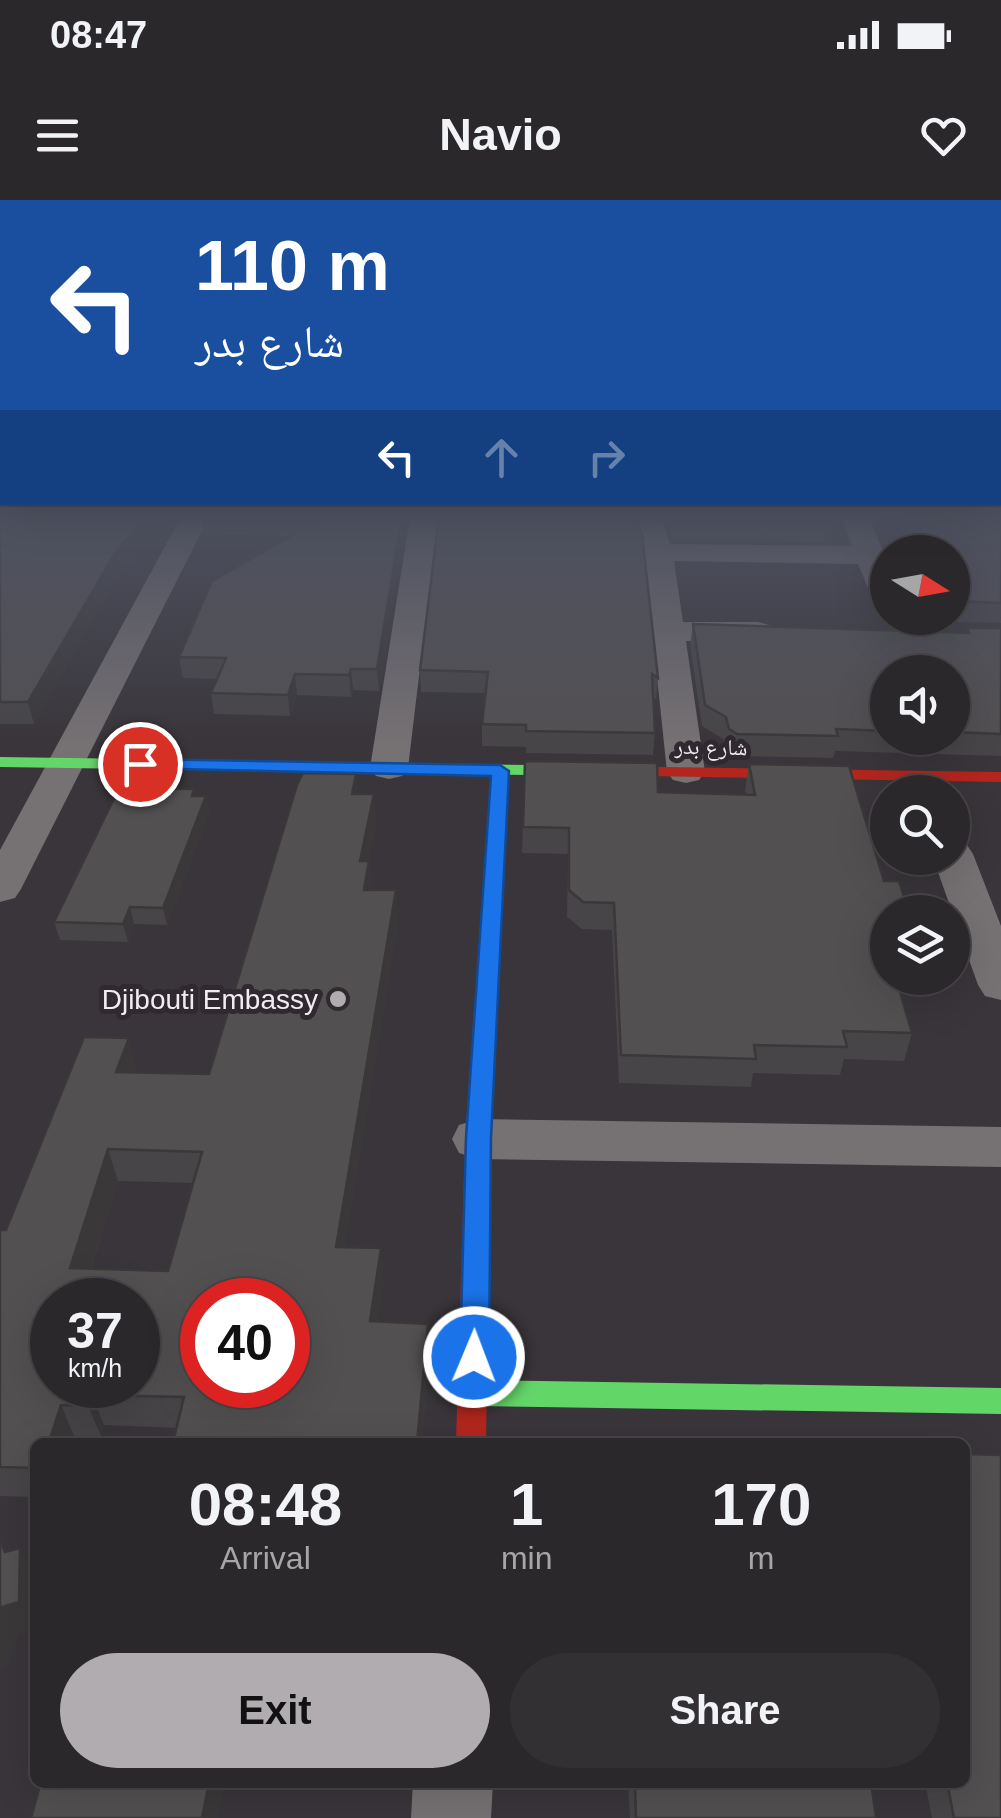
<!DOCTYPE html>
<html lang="en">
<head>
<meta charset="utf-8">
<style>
	body { margin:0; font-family:Arial,"Noto Naskh Arabic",sans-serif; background:#333034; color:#f1f3f6; height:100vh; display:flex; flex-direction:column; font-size:38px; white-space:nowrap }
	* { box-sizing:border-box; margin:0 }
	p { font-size:32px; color:#a6a6a9 }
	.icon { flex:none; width:55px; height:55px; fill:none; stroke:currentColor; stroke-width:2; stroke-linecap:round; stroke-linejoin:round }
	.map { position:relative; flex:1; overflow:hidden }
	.sheet { position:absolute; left:30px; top:1238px; width:940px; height:350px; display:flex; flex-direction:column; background:#2b282c; border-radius:15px; box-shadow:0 10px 40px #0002,0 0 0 2px #474448 }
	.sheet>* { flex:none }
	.banner { position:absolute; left:0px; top:0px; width:1002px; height:305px; box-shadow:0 10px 40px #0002,0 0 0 2px #474448; background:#1a4fa0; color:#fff; overflow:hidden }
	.needle { width:65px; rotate:101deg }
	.tools { position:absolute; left:870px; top:335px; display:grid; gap:20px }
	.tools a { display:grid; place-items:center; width:100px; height:100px; border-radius:50%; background:#2b282c; box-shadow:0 10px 40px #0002,0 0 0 2px #474448; font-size:50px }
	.speed { position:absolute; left:30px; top:1078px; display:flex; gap:20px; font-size:50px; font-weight:700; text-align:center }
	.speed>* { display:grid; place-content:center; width:130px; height:130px; border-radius:50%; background:#2b282c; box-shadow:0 10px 40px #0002,0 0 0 2px #474448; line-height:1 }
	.speed small { font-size:25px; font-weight:400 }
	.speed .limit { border:15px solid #d22; background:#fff; color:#111 }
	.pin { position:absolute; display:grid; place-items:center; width:85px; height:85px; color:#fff; margin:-42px; border:5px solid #fff; border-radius:50%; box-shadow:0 2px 10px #0007 }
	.me { position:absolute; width:110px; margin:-55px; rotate:1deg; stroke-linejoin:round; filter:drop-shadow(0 0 8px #0008) }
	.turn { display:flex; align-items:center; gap:35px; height:210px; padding:0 30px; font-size:45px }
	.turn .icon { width:130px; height:130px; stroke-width:2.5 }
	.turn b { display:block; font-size:70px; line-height:85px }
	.lanes { display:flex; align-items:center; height:95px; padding:0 30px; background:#0003; justify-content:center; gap:50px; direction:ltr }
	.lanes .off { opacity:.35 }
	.eta { display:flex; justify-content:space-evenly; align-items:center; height:170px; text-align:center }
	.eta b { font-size:60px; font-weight:800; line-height:70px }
	.primary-button { display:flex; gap:20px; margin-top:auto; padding:20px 30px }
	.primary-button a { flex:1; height:115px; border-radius:60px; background:#b0acb0; color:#111; font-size:40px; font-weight:800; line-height:115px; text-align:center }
	.primary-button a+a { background:#333034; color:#f1f3f6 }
	.status { display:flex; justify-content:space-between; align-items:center; height:70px; padding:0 50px; background:#2b282c; direction:ltr }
	.status svg { height:28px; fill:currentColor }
	header { display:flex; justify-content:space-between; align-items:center; height:130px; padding:0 30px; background:#2b282c; font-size:45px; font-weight:800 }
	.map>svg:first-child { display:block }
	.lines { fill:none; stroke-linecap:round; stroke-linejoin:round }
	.street { fill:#767173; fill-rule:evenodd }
	.fast { fill:#63d668; fill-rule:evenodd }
	.jam { fill:#b3261e; fill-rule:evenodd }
	.wall { fill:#474547; fill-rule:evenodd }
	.shaded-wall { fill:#3a3839 }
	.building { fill:#535052; stroke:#3a3839; stroke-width:2.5; fill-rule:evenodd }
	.route { fill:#1a73e8; stroke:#114b97; stroke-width:2.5 }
	.poi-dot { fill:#b0acb0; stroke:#302a30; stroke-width:4 }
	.labels { text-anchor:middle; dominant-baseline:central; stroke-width:10; stroke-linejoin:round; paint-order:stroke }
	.far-street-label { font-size:22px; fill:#f0ecf0; stroke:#302a30 }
	.poi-label { font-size:28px; fill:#f0ecf0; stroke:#302a30; text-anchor:end }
</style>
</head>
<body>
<div class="status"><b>08:47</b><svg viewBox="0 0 49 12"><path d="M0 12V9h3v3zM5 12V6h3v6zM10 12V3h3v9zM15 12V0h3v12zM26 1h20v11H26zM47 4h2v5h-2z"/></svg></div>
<header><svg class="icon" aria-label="menu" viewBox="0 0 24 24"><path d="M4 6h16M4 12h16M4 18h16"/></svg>Navio<svg class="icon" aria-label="heart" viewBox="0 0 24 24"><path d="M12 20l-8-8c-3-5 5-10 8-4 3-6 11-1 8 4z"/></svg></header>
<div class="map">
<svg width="1001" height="1618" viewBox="0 0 1001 1618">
	<rect width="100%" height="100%" fill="#39353a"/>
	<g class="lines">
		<g class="street">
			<path d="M181 317H209L21 689 15 698 0 702V650Z"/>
			<path d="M410 317H438L408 568 402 576 389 579 376 576 370 568Z"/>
			<path d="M633 317H661L670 344 852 346 841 317H869L888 363V411L877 409 858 364 674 361 683 422H758L769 425 774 432 769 439 758 442 686 441 705 572 699 580 686 583 673 580 667 572 644 352Z"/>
			<path d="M952 642 967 645 973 654 1001 726V800L985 796 978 785 933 658H952Z"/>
			<path d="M478 919 1001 927V967L478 959 459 953 452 939 459 925Z"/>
			<path d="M413 1582H493L491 1618H411Z"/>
		</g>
		<g class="fast">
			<path d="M0 557 532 565 541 570 532 575 0 567Z"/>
			<path d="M474 1180 1001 1188V1214L474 1206 463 1202 459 1193 463 1184Z"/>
		</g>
		<g class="jam">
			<path d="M532 565 1001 572V582L526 574V566Z"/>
			<path d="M500 566 509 571 491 939 486 1242H456L465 939 491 571Z"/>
		</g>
	</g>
	<g class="wall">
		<path d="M0 317H178L168 334 148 337 119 373 34 524H0Z"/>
		<path d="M202 317H406L379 491 353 490 351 497 297 495 290 516 214 514 211 493 217 479 183 478 179 457 291 336 204 334Z"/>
		<path d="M439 317 658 478 656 499 653 497 655 533 653 555 526 553V547L482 546V524L485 493 421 492 420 470Z"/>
		<path d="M664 317H831L833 323 830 342 673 340Z"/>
		<path d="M901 317H1001V423L949 422 947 418H952V352H917Z"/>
		<path d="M693 424 966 433 967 428H1001V556L835 551 833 558 734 556 726 551 723 539 702 526 690 445ZM888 472H952V538H888Z"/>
		<path d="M525 561 658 592 746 595 745 590 749 564 888 712V778L912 833 904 861 844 859 840 875 753 873 751 887 619 883 612 730 582 729 567 717 568 654 522 653Z"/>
		<path d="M358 594 377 624 369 661 372 690H396L398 721 345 1047 384 1080 378 1122 430 1155 422 1242H173L177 1228 104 1225 101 1236H74L35 1242V1297L0 1296V1030H6L137 870 136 873 209 874ZM118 981 193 983 168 1071 91 1069Z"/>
		<path d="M206 596 209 613 167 725 134 724 128 742 60 740 54 722Z"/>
		<path d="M628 1582H871L876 1618H630Z"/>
		<path d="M925 1582H965L1001 1618H932Z"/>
	</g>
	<g class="shaded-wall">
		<path d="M150 317H178L168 334 148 337 119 373 34 524 28 502 115 353 144 318Z"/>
		<path d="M402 317H406L379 491 377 469Z"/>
		<path d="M351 469 353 490 351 497 349 475Z"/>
		<path d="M295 474 297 495 290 516 288 495Z"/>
		<path d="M356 574 359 604 352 594Z"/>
		<path d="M374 594 377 624 363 692 360 661Z"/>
		<path d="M206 596 209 613 167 725 163 708Z"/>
		<path d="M369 661 372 692 364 690Z"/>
		<path d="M396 690 398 721 340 1079 336 1047Z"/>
		<path d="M130 707 134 724 128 742 123 724Z"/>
		<path d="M129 838 137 870 125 904 116 872Z"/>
		<path d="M108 949 118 981 81 1100 70 1068Z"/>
		<path d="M381 1048 384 1080 374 1153 370 1121Z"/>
		<path d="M428 1124 430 1155 422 1242H417Z"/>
		<path d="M92 1195 104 1225 101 1236 88 1206Z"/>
		<path d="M61 1205 74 1236 72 1242H49Z"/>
		<path d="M0 1336 20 1378V1348L35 1377V1430L19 1435 13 1454 0 1473Z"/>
		<path d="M209 1582H225L218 1618H202Z"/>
	</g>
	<g class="building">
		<path d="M0 317H150L144 318 115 353 28 502H0Z"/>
		<path d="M296 317H402L377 469H351L349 475 295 474 288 495 211 493 226 458 179 457 212 381 323 318Z"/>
		<path d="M439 317H636L642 334 658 478 652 474 655 533 526 531V525L482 524 488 472 420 470Z"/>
		<path d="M673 317H831L833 323 674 321Z"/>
		<path d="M914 317H1001V403L954 401 952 398V352H931Z"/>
		<path d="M693 424 969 433 967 428H1001V534L952 532V472H888V531L836 529 838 536 737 534 729 529 726 517 705 505Z"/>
		<path d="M525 561 657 563 658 592 755 595 749 564 849 566 884 681H899L909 712H888V733H884L888 747V778H896L912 833 843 831 847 847 754 845 756 859 621 855 614 703 583 702 569 690V628L523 627Z"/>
		<path d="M303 573 356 574 352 594H374L360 661H369L364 690H396L336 1047 381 1048 370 1121 428 1124 417 1242H173L184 1197 92 1195 88 1206 61 1205 49 1242H35V1268L0 1267V1030H6L84 837 129 838 116 872 209 874 297 585ZM108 949 202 952 168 1071 70 1068ZM52 1100H138V1185H52ZM202 1100H288V1185H202Z"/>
		<path d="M119 588 194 589 192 596H206L163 708 130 707 123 724 54 722Z"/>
		<path d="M965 1254 1001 1255V1618H954L947 1582H965Z"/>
		<path d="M0 1341 5 1352 20 1348 19 1402 2 1407 0 1414Z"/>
		<path d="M41 1582H209L202 1618H31Z"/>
		<path d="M635 1582H871L876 1618H636Z"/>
	</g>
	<linearGradient id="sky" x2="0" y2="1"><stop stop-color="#1f1d20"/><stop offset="0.58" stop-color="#4e5160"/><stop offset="1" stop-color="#4e5160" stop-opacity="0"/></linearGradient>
	<rect width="1001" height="544" fill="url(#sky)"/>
	<path class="route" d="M140 559 500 565 509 571 491 938 489 1157 485 1166 474 1170 464 1166 460 1157 466 938 491 576 133 568V560Z"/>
	<circle class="poi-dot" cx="338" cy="799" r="10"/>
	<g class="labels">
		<g class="far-street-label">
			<text transform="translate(711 547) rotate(1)">شارع بدر</text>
		</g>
		<g class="poi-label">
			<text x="318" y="799">Djibouti Embassy</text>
		</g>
	</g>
</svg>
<div class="tools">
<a><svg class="needle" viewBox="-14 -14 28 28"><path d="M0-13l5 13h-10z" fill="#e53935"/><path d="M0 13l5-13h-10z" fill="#a6a6a9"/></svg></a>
<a><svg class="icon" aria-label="sound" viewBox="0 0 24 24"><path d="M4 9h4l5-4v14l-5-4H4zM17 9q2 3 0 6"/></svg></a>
<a><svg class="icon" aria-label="search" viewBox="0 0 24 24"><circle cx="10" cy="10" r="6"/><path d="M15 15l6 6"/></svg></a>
<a><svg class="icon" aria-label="layers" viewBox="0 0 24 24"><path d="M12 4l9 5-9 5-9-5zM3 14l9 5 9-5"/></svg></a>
</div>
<div class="speed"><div>37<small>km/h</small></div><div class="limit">40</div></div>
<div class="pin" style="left:140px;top:564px;background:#d93025"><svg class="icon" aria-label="arrive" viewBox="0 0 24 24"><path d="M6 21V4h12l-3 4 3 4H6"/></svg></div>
<svg class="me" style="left:474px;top:1157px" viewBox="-20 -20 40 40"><circle r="17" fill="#1a73e8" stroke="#fff" stroke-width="3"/><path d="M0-11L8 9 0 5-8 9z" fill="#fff"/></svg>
<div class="banner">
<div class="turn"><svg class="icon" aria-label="left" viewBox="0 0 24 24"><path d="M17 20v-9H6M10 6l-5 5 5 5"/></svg><div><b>110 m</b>شارع بدر</div></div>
<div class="lanes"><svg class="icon" aria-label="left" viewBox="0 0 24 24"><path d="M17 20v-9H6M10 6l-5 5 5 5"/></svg><svg class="icon off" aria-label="ahead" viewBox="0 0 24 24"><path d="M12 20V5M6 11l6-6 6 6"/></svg><svg class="icon off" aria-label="right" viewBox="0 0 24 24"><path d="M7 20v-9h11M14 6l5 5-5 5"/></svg></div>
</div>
<section class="sheet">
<div class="eta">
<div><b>08:48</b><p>Arrival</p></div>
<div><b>1</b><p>min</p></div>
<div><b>170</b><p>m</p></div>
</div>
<div class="primary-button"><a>Exit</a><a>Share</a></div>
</section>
</div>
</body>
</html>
